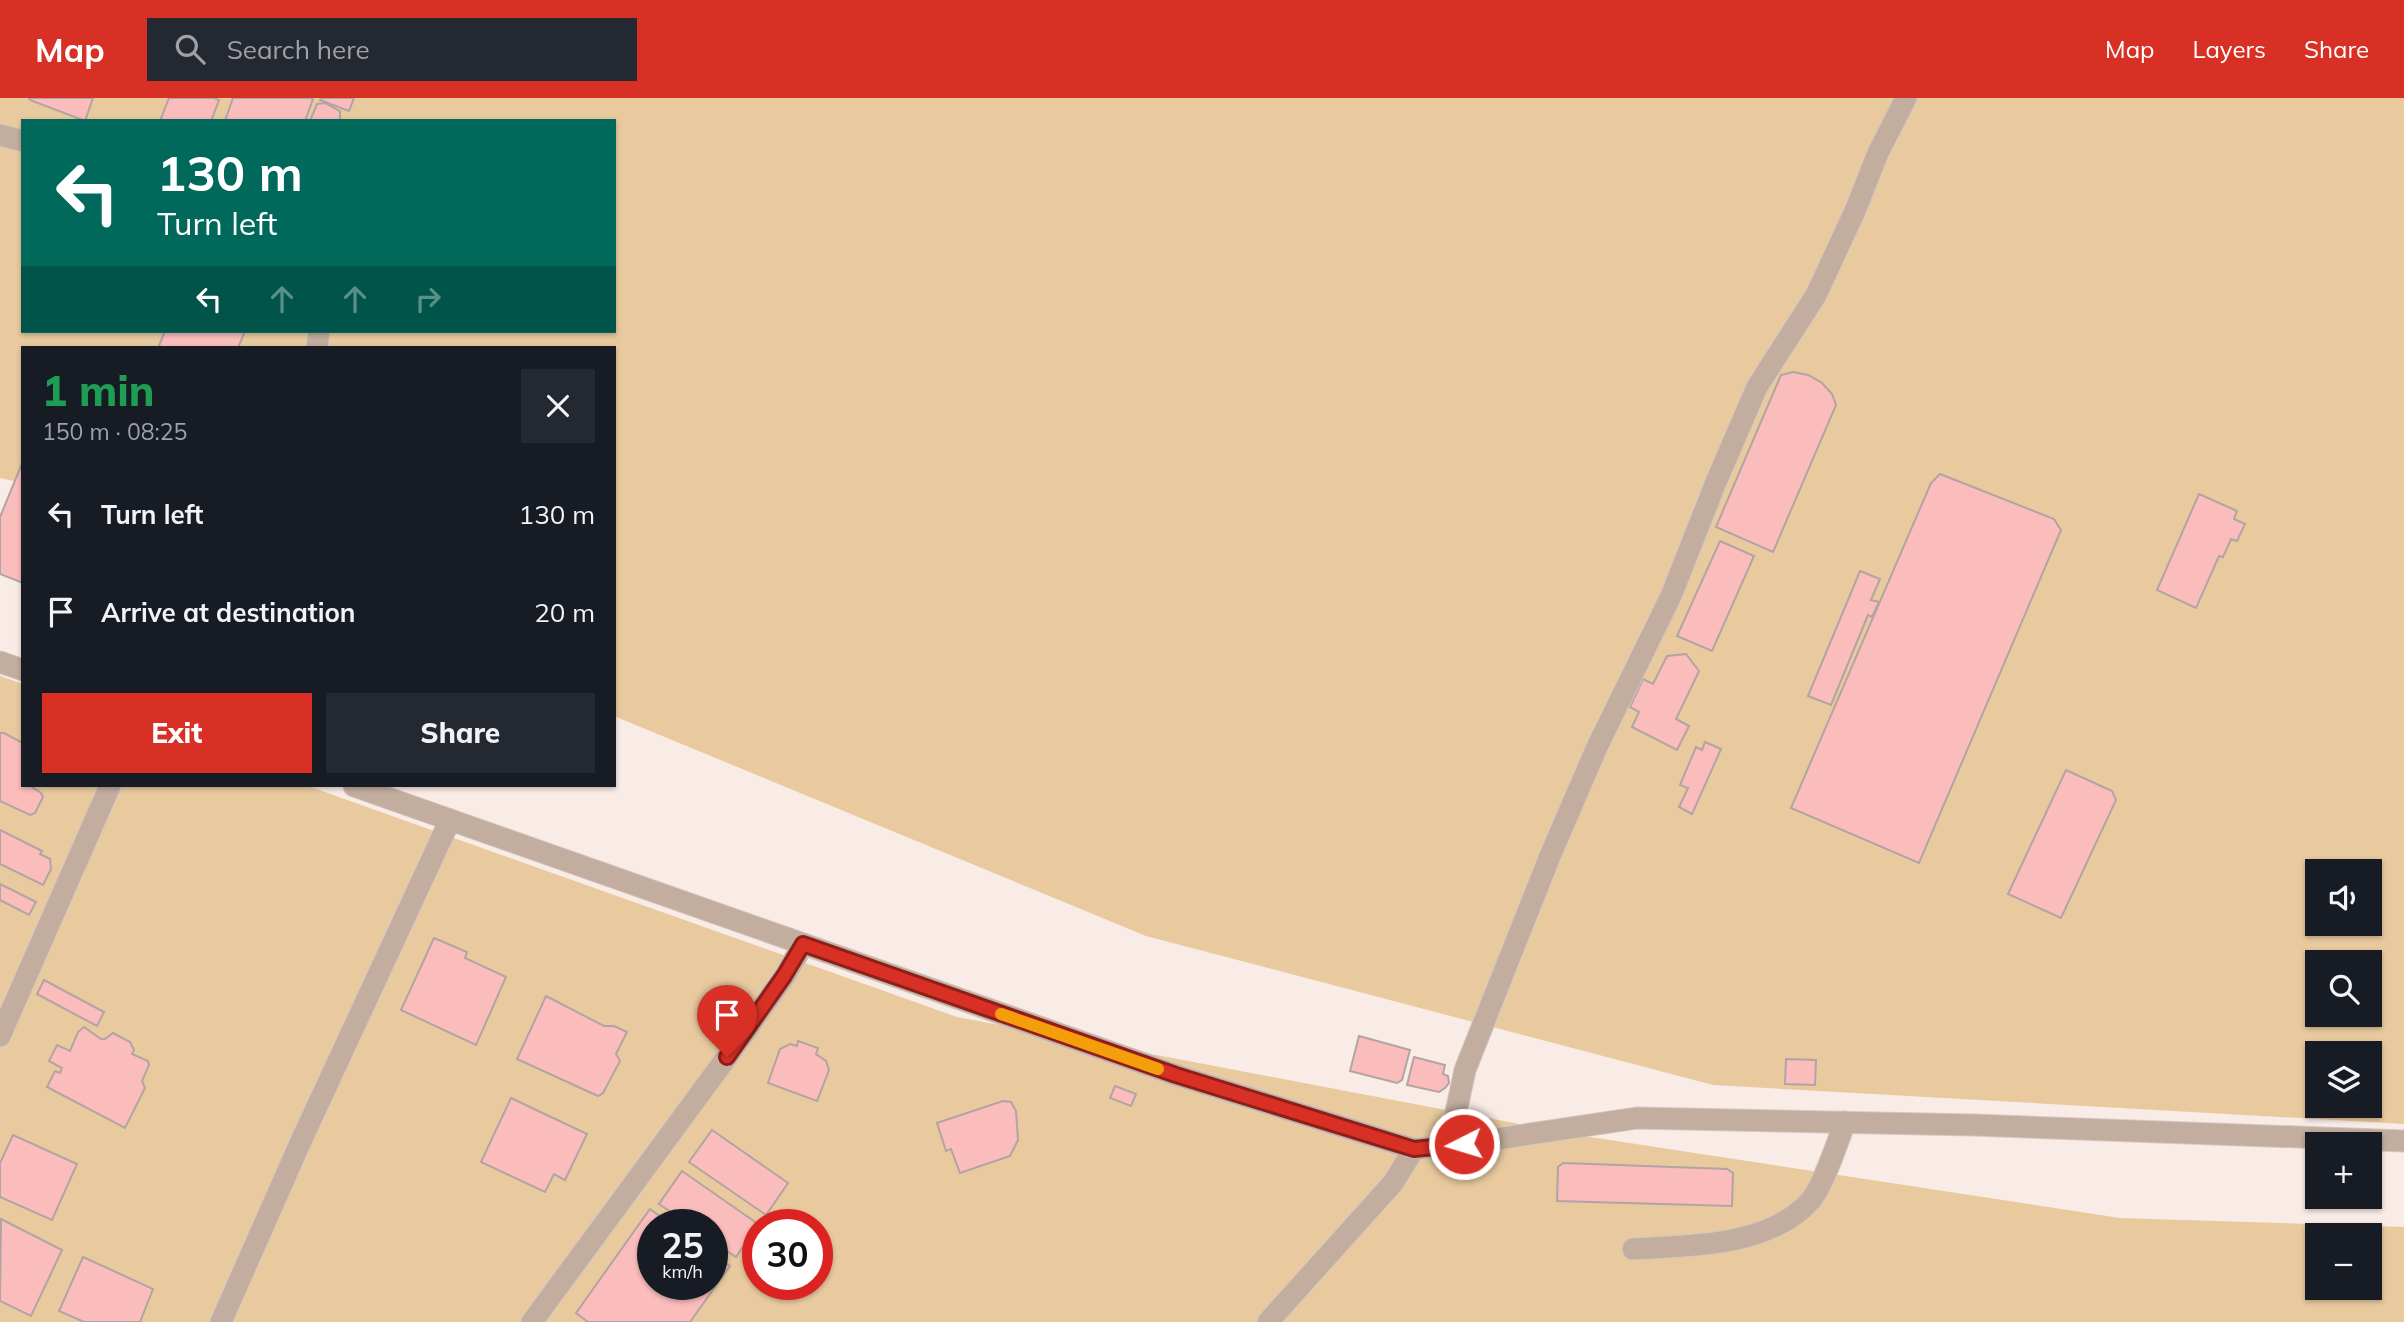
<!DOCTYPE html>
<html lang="en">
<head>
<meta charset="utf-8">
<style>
	body { margin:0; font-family:Mulish,sans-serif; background:#242831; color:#f1f3f6; height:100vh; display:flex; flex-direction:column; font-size:26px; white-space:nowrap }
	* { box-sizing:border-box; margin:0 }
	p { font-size:23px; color:#9ea1a6 }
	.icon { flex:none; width:38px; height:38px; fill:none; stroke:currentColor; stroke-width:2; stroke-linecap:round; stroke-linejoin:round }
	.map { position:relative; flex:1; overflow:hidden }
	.details { position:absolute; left:21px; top:248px; width:595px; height:441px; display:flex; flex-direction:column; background:#171b24; border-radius:0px; box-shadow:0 2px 5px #0004 }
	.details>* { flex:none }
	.banner { position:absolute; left:21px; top:21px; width:595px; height:214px; border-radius:0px; box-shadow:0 2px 5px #0004; background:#00695c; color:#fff; overflow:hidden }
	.controls { position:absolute; left:2305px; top:761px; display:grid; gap:14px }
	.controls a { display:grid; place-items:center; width:77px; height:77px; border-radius:0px; background:#171b24; box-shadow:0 2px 5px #0004; font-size:35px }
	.speed { position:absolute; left:637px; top:1111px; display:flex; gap:14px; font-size:35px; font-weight:700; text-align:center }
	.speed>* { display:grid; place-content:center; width:91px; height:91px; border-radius:50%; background:#171b24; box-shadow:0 2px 5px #0004; line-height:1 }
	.speed small { font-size:18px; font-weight:400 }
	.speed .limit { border:10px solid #d22; background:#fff; color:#111 }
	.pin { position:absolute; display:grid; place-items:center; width:60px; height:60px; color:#fff; margin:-72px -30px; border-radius:50% 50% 50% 0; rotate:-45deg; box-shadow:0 0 7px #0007 }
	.pin .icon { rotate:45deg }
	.me { position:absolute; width:77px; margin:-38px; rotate:265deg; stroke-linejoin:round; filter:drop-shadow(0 0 5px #0008) }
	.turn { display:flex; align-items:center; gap:24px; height:147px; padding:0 21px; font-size:32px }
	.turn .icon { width:91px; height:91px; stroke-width:2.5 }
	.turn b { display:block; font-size:49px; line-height:60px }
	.lanes { display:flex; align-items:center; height:66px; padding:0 21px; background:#0003; justify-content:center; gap:35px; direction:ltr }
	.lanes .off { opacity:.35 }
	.round { display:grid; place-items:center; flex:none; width:74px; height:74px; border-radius:0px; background:#242831 }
	.overview { display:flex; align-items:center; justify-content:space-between; height:119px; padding:0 21px }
	h1 { font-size:42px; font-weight:800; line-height:52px; color:#1e9e55 }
	.button { display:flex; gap:14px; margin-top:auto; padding:14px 21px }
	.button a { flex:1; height:80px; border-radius:0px; background:#d93025; color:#fff; font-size:28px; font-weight:800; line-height:80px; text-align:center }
	.button a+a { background:#242831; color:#f1f3f6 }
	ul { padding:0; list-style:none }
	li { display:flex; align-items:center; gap:21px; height:98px; padding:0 21px }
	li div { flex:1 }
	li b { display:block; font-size:26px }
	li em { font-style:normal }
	header { display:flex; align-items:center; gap:42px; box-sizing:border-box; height:98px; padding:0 35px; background:#d93025; color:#fff }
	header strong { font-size:33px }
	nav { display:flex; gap:38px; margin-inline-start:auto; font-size:24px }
	.search { width:490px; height:63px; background:#242831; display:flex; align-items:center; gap:18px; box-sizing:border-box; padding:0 24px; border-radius:0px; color:#9ea1a6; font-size:26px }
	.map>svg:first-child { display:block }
	.green { fill:#e9ca9f; fill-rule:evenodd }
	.building { fill:#fbbdbc; stroke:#b2a4a3; stroke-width:2 }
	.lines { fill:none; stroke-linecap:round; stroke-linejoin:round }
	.minor-casing { stroke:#d3c7c3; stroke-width:23 }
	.minor { stroke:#c2ad9e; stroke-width:21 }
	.route-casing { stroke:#8d1f18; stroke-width:18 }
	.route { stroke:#d93025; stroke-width:12 }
	.slow { stroke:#f59e0b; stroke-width:12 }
</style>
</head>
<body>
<header>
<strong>Map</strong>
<div class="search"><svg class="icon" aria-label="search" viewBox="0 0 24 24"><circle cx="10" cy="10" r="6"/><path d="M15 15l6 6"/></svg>Search here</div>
<nav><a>Map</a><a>Layers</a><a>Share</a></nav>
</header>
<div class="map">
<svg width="2404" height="1224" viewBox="0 0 2404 1224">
	<rect width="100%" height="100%" fill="#f9ebe6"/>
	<g class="green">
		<path d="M0 0H2404V1026L1713 987 1146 838 614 618V250H23V385L0 380ZM23 23H614V233H23ZM2317 774H2370V826H2317ZM2317 864H2370V917H2317ZM2317 956H2370V1008H2317Z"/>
		<path d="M0 578 23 586V688H308L957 919 1577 1037 2120 1120 2404 1129V1224H0ZM653 1127H712V1186H653ZM758 1127H817V1186H758ZM2317 1138H2370V1190H2317Z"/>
	</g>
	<g class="building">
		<path d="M29 0H93L85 23 30 2Z"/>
		<path d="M169 0H214L219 2 211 23H160Z"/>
		<path d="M233 0H310L313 1 305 23H225Z"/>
		<path d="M321 0H354L349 13 320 2Z"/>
		<path d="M325 5 340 13V23H310L317 6Z"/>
		<path d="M165 233H245L238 250H158Z"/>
		<path d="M1793 274 1808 277 1822 285 1832 296 1836 307 1773 454 1716 429 1781 277Z"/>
		<path d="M23 363V485L0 476V419Z"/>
		<path d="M1940 376 2054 421 2061 432 1919 765 1791 710 1931 385Z"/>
		<path d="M2199 396 2237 413 2234 421 2245 426 2237 443 2231 441 2223 459 2219 458 2196 510 2157 492Z"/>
		<path d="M1720 443 1754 458 1712 553 1677 538Z"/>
		<path d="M1860 473 1880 481 1871 502 1879 504 1872 519 1868 517 1831 607 1808 598Z"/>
		<path d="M1686 556 1699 573 1676 621 1689 628 1677 652 1632 629 1639 614 1630 609 1643 581 1653 586 1667 558Z"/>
		<path d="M0 635H4L23 645V688H30L41 695 43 699 35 715 30 717 0 703Z"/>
		<path d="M1705 644 1721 651 1692 716 1679 709 1688 690 1680 687 1696 649 1702 652Z"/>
		<path d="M2066 672 2112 693 2116 702 2061 820 2008 796Z"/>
		<path d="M0 732 42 753 40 756 50 761 51 771 43 787 0 766Z"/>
		<path d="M0 786 36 804 29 817 0 802Z"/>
		<path d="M434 840 467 854 465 860 506 879 476 947 401 912Z"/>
		<path d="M44 882 104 914 97 928 37 896Z"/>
		<path d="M546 898 604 928H614L627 934 616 956 620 963 603 995 598 998 517 961Z"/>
		<path d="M84 929 101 941H105L113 935 130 944 134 952 132 956 148 963 149 967 142 983 145 990 125 1030 47 989 55 973 60 975 62 970 49 963 57 947 70 953 78 934Z"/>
		<path d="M1359 938 1410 952 1402 982 1397 985 1350 973Z"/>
		<path d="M798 943 818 950 816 956 826 963 829 972 817 1003 768 985 780 951 790 946 797 948Z"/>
		<path d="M1414 959 1445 967 1443 976 1448 978 1449 985 1445 990 1439 994 1407 987Z"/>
		<path d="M1786 961 1816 962 1815 987 1785 986Z"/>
		<path d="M1115 988 1136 996 1131 1008 1110 1000Z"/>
		<path d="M511 1000 587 1036 565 1082 554 1076 545 1094 481 1064Z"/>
		<path d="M1003 1003 1011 1004 1016 1013 1018 1042 1010 1058 960 1075 951 1051 946 1053 937 1025Z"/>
		<path d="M712 1032 788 1085 766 1117 689 1064Z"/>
		<path d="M13 1037 77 1066 52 1122 0 1099V1065Z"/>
		<path d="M1563 1065 1727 1071 1733 1075 1732 1108 1557 1103 1558 1069Z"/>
		<path d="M682 1073 758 1126 736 1159 712 1143V1127H690L659 1106Z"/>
		<path d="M650 1111 672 1127H653V1186H712V1156L730 1168 690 1224H588L576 1215Z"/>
		<path d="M1 1121 62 1152 31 1218 0 1203Z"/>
		<path d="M83 1159 153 1191 140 1224H84L59 1213Z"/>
	</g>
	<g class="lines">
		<g class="minor-casing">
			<g id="minor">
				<path d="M0 37 23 43"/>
				<path d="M317 250 319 233"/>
				<path d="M0 564 23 572"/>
				<path d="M354 688 1176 977 1414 1051 1464 1046 1637 1020 1974 1027 2404 1043"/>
				<path d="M0 938 110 688"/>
				<path d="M1464 1046 1455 1019 1465 972 1550 758 1597 649 1671 498 1716 384 1757 289 1816 197 1855 113 1878 55 1906 0"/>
				<path d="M1633 1151C1690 1147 1770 1149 1811 1102 1823 1088 1838 1043 1845 1024"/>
				<path d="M221 1224 301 1043 450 722"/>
				<path d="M532 1224 727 959 784 879 803 847"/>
				<path d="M1268 1224 1393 1085 1414 1051"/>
			</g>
		</g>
		<use href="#minor" class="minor"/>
	</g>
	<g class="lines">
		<g class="route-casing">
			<path id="route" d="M727 959 784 878 803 846 1176 977 1414 1051 1464 1046"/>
		</g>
		<use href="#route" class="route"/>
		<path class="slow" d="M1001 916 1158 971"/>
	</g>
</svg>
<div class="controls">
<a><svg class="icon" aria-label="sound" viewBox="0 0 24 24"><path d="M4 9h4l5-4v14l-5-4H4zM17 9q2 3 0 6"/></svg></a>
<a><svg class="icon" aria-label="search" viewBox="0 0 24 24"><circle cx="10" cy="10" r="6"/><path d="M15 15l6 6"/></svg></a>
<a><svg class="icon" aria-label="layers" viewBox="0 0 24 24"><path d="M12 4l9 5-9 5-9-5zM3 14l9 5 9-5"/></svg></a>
<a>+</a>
<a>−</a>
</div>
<div class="speed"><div>25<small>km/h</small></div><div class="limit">30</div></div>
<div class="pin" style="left:727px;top:959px;background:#d93025"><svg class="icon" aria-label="arrive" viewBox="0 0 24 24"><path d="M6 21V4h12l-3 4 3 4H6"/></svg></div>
<svg class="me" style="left:1464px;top:1046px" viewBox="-20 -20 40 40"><circle r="17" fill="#d93025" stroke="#fff" stroke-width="3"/><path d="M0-11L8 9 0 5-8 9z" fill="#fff"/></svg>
<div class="banner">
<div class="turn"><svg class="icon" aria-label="left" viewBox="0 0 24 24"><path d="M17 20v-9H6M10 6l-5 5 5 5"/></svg><div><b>130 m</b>Turn left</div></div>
<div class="lanes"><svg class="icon" aria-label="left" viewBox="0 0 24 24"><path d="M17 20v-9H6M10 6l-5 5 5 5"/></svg><svg class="icon off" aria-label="ahead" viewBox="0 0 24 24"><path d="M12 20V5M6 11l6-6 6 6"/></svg><svg class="icon off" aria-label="ahead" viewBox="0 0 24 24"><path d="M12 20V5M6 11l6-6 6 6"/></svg><svg class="icon off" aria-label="right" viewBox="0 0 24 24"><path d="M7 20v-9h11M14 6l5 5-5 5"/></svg></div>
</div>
<section class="details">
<div class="overview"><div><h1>1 min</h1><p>150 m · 08:25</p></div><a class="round"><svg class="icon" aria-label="close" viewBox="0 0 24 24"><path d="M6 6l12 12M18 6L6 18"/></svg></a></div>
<ul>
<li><svg class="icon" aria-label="left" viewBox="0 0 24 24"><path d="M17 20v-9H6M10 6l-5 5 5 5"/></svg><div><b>Turn left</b></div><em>130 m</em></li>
<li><svg class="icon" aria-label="arrive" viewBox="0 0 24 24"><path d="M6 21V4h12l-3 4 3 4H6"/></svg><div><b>Arrive at destination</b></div><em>20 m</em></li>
</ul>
<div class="button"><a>Exit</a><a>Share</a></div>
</section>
</div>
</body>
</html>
